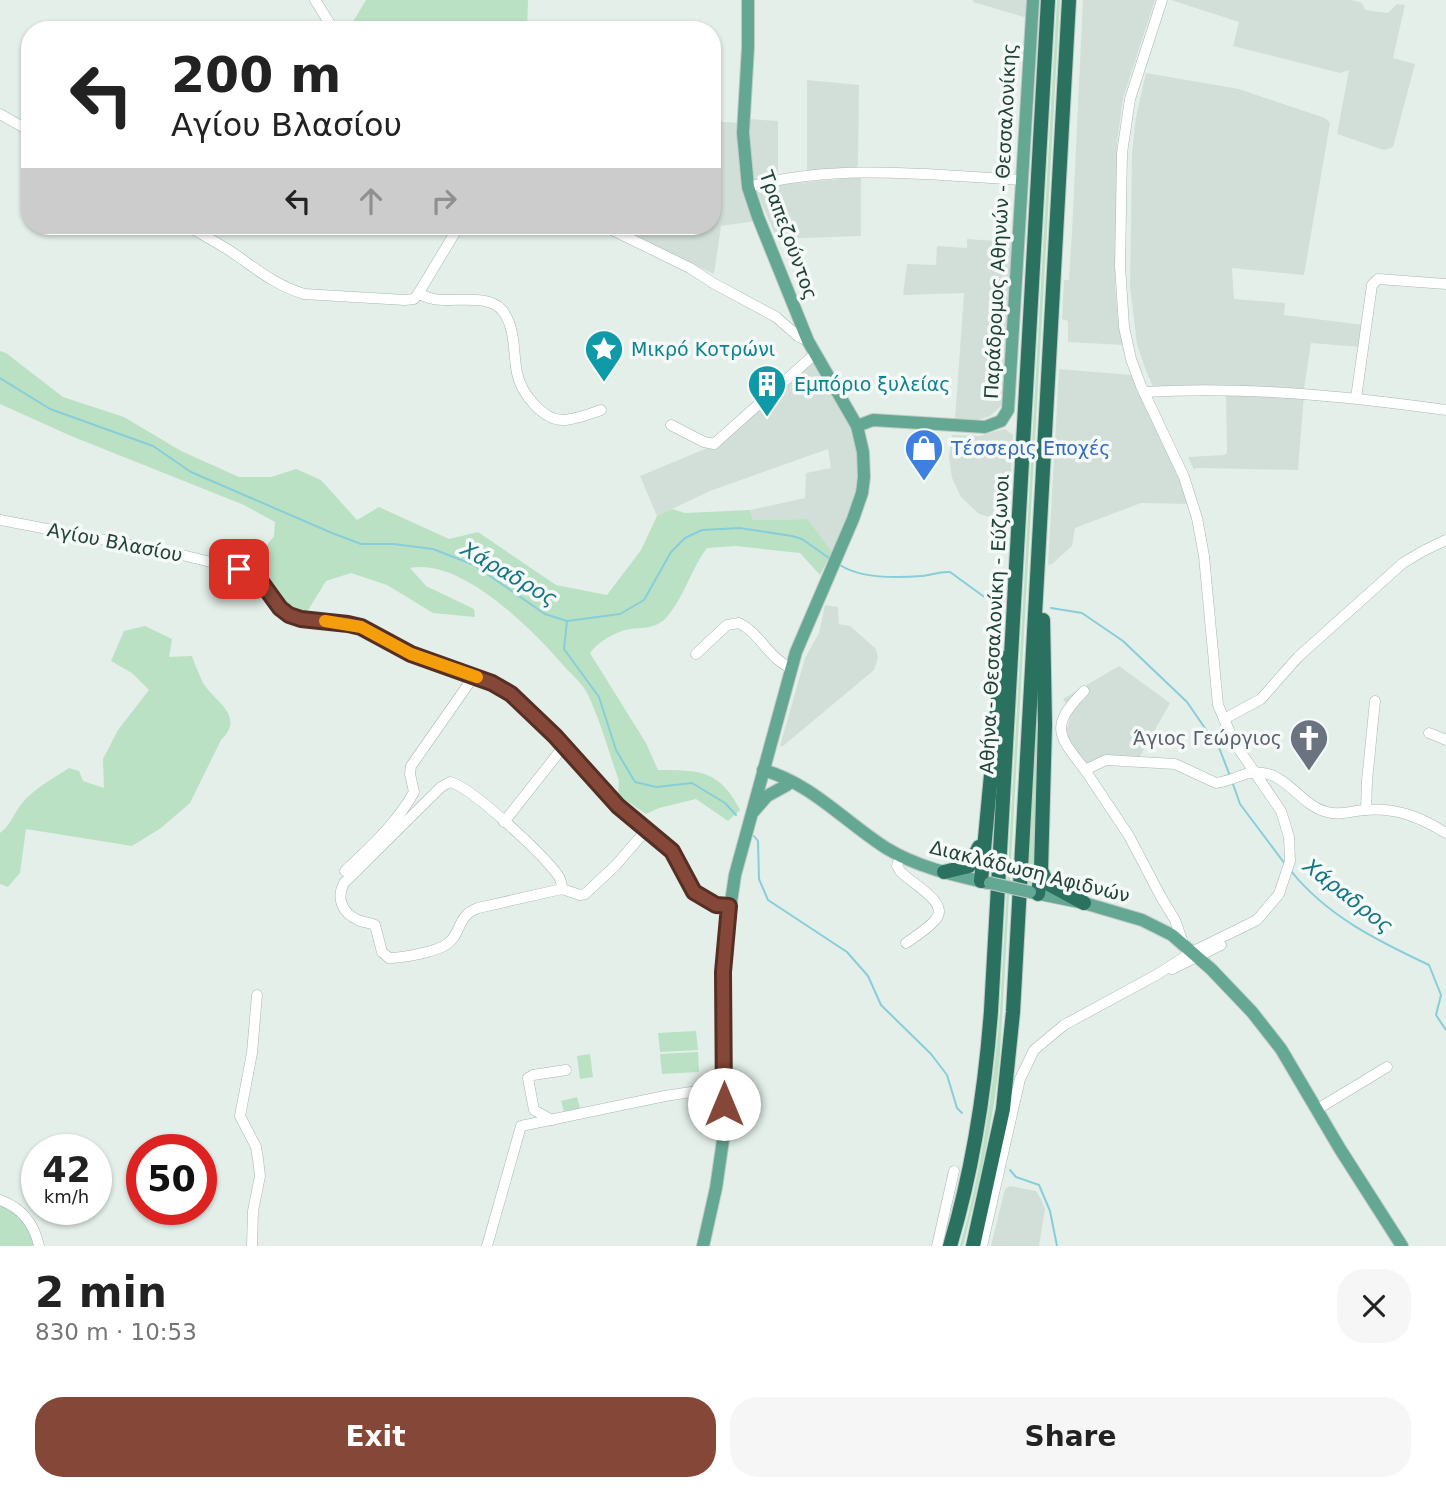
<!DOCTYPE html>
<html lang="en">
<head>
<meta charset="utf-8">
<style>
	body { margin:0; font-family:"DejaVu Sans",sans-serif; background:#f6f6f6; color:#222; height:100vh; display:flex; flex-direction:column; font-size:26px; white-space:nowrap }
	* { box-sizing:border-box; margin:0 }
	p { font-size:23px; color:#767676 }
	.icon { flex:none; width:38px; height:38px; fill:none; stroke:currentColor; stroke-width:2; stroke-linecap:round; stroke-linejoin:round }
	.map { position:relative; height:1246px; overflow:hidden }
	.sheet { display:flex; flex-direction:column; background:#fff; flex:1 }
	.sheet>* { flex:none }
	.hud { position:absolute; left:21px; top:21px; width:700px; height:214px; border-radius:28px; box-shadow:0 2px 5px #0004; background:#fff; color:#222; overflow:hidden }
	.speed { position:absolute; left:21px; top:1134px; display:flex; gap:14px; font-size:35px; font-weight:700; text-align:center }
	.speed>* { display:grid; place-content:center; width:91px; height:91px; border-radius:50%; background:#fff; box-shadow:0 2px 5px #0004; line-height:1 }
	.speed small { font-size:18px; font-weight:400 }
	.speed .limit { border:10px solid #d22; background:#fff; color:#111 }
	.pin { position:absolute; display:grid; place-items:center; width:60px; height:60px; color:#fff; margin:-30px; border-radius:14px; box-shadow:0 4px 10px #0006 }
	.me { position:absolute; width:77px; margin:-38px; rotate:0deg; stroke-linejoin:round; filter:drop-shadow(0 0 5px #0008) }
	.turn { display:flex; align-items:center; gap:24px; height:147px; padding:0 35px; font-size:32px }
	.turn .icon { width:91px; height:91px; stroke-width:2.5 }
	.turn b { display:block; font-size:49px; line-height:60px }
	.lanes { display:flex; align-items:center; height:66px; padding:0 35px; background:#0003; justify-content:center; gap:35px; direction:ltr }
	.lanes .off { opacity:.35 }
	.round { display:grid; place-items:center; flex:none; width:74px; height:74px; border-radius:28px; background:#f6f6f6 }
	.overview { display:flex; align-items:center; justify-content:space-between; height:119px; padding:0 35px }
	h1 { font-size:42px; font-weight:700; line-height:52px }
	.button { display:flex; gap:14px; margin-top:auto; padding:14px 35px }
	.button a { flex:1; height:80px; border-radius:28px; background:#854838; color:#fff; font-size:28px; font-weight:700; line-height:80px; text-align:center }
	.button a+a { background:#f6f6f6; color:#222 }
	.map>svg:first-child { display:block }
	.built { fill:#d2dfd8 }
	.green { fill:#bbe1c4 }
	.lines { fill:none; stroke-linecap:round; stroke-linejoin:round }
	.stream { stroke:#87ced8; stroke-width:2 }
	.minor-casing { stroke:#a6b8b0; stroke-width:11 }
	.major-casing { stroke:#c1cac7; stroke-width:14 }
	.highway-casing { stroke:#c1cac7; stroke-width:16 }
	.minor { stroke:#fff; stroke-width:10 }
	.major { stroke:#64a894; stroke-width:12 }
	.highway { stroke:#2a7160; stroke-width:14 }
	.major-bridge-casing { stroke:#c1cac7; stroke-width:14; stroke-linecap:butt }
	.major-bridge { stroke:#64a894; stroke-width:12 }
	.route-casing { stroke:#562f24; stroke-width:18 }
	.route { stroke:#854838; stroke-width:12 }
	.slow { stroke:#f59e0b; stroke-width:12 }
	.labels { text-anchor:middle; dominant-baseline:central; stroke-width:7; stroke-linejoin:round; paint-order:stroke }
	.street-label { font-size:19px; fill:#214238; stroke:#f5faf8 }
	.culture-label { font-size:19px; fill:#0d838f; stroke:#f5faf8; text-anchor:start }
	.shop-label { font-size:19px; fill:#366cbe; stroke:#f5faf8; text-anchor:start }
	.worship-label { font-size:19px; fill:#5b616d; stroke:#f5faf8; text-anchor:end }
	.water-label { font-size:21px; font-style:italic; fill:#157584; stroke:#f5faf8 }
</style>
</head>
<body>
<div class="map">
<svg width="1446" height="1246" viewBox="0 0 1446 1246">
	<rect width="100%" height="100%" fill="#e4efe9"/>
	<g class="built">
		<path d="M973 0H1028L1027 18 973 2Z"/>
		<path d="M1083 0H1155L1123 98 1117 143 1115 284 1118 323 1123 345 1068 342V321L1062 319 1064 280H1069L1072 232Z"/>
		<path d="M1171 0H1352L1362 3 1365 10 1388 13 1397 4 1405 5 1393 58 1415 64 1393 147 1384 150 1337 134 1349 70 1340 73 1233 46 1239 22Z"/>
		<path d="M1146 73 1239 89 1325 118 1330 123 1304 275 1232 268 1234 299 1285 303 1284 315 1363 325 1360 347 1311 343 1304 389 1228 386 1153 387 1145 368 1137 344 1130 287 1132 153 1136 117Z"/>
		<path d="M807 80 859 85 858 165 855 170 807 173Z"/>
		<path d="M749 119 778 121V178L757 181 752 177Z"/>
		<path d="M712 121 739 123 756 221 721 226 714 274 622 231 625 226H712Z"/>
		<path d="M861 177V236L777 239 756 190 767 186Z"/>
		<path d="M967 239 1012 242 1007 353 1001 406 990 416 977 420 955 419 964 293 903 295 907 264 936 265 937 246 967 248Z"/>
		<path d="M815 357 853 423 862 473 851 518 832 552 808 519 753 520 750 510 805 498 806 473 831 468 828 449 710 491 657 516 640 476 717 444Z"/>
		<path d="M1059 369 1131 375 1191 504 1141 503 1075 528 1072 546 1052 564 1048 565Z"/>
		<path d="M1226 392 1304 395 1298 470 1196 468 1194 470 1188 457 1224 455 1227 453Z"/>
		<path d="M1005 429 1013 435 1008 520H1000L979 514 961 497 952 478 949 457 952 435 979 436Z"/>
		<path d="M825 605 838 607 839 624 850 626 876 649 878 658 874 670 783 746H780L805 658 819 633Z"/>
		<path d="M1119 666 1170 703 1139 758 1108 757 1097 759 1087 765 1071 744 1066 733 1072 712 1063 699Z"/>
		<path d="M1010 1186 1036 1191 1041 1199 1045 1209 1039 1246H991L1005 1189Z"/>
	</g>
	<g class="green">
		<path d="M366 0H528L527 30H348Z"/>
		<path d="M1057 0H1060L1000 1055C994 1120 979 1183 963 1246H960C982 1169 993 1091 1000 1011Z"/>
		<path d="M0 351 6 353 63 397 124 417 181 451 239 477H271L296 469 321 480 357 520 379 507 449 539 478 532 556 585 607 595 641 550 657 516 672 509 685 513 750 510 753 520 808 519 832 552 820 575 800 553 735 546 707 548C691 569 684 598 666 618 655 630 639 627 625 630 612 634 598 642 590 653L646 743 658 770C699 770 720 770 740 810L728 821 696 799 659 808 646 814 618 795 619 781C609 753 601 722 588 695 583 684 572 675 564 666 533 630 461 557 410 568L426 586 474 609 475 617 433 613 387 585 351 573 326 581 305 615C281 608 267 580 256 559L274 536 275 522 244 505 71 436 0 404Z"/>
		<path d="M145 626 172 639 169 657 192 656C195 665 199 674 203 683 215 702 246 716 221 740L190 803 161 828 132 846 26 829 20 873 8 887 0 884V833C12 824 14 812 23 802 35 788 54 778 69 768L79 771 83 781 104 788 103 759 118 730 149 690 132 673 111 661 124 631Z"/>
		<path d="M1040 631V775L1033 885 1025 884Z"/>
		<path d="M696 1031 698 1050 660 1052 658 1033Z"/>
		<path d="M698 1052 699 1072 662 1074 660 1054Z"/>
		<path d="M590 1054 593 1077 580 1079 577 1056Z"/>
		<path d="M577 1097 580 1108 564 1112 561 1101Z"/>
		<path d="M0 1204C19 1213 29 1225 34 1246H0Z"/>
	</g>
	<g class="lines">
		<g class="stream">
			<path d="M0 378 50 409 153 446 191 472 332 533 361 544H393L433 549 474 565 545 614 567 621 620 614 644 600 671 552 685 538 702 530 740 528 792 536 802 539 829 558"/>
			<path d="M840 565C861 579 897 578 922 576 932 575 940 571 950 572L983 596 1001 603"/>
			<path d="M1051 608 1082 613 1123 641 1187 702 1220 750 1230 776"/>
			<path d="M567 621 564 649 599 697 616 750 635 782 656 787 692 783 725 803 736 815"/>
			<path d="M1233 784 1240 804 1285 864"/>
			<path d="M754 836 758 841 759 879 768 900 847 952 868 976 881 1005 931 1054 947 1075 957 1108 962 1113"/>
			<path d="M1291 871C1327 916 1378 941 1429 965L1441 995 1436 1015 1446 1030"/>
			<path d="M1010 1170 1016 1177 1039 1185 1050 1211 1057 1246"/>
		</g>
		<g class="minor-casing">
			<g id="minor">
				<path d="M315 0 334 30"/>
				<path d="M0 114 30 131"/>
				<path d="M748 187C836 163 932 175 1021 180"/>
				<path d="M188 226C201 234 214 241 227 249 255 267 270 283 304 294L405 300 414 299 418 294 459 226"/>
				<path d="M604 226 690 268 713 283 776 317 799 337 808 341"/>
				<path d="M418 294C423 295 428 298 434 299 453 303 487 293 502 310 516 327 513 354 517 373 521 393 543 421 564 420 576 419 590 414 601 410"/>
				<path d="M1144 392C1247 386 1344 396 1446 410"/>
				<path d="M1356 398 1372 285 1378 279 1446 284"/>
				<path d="M671 425 704 442 714 444 816 353"/>
				<path d="M0 520 178 554 239 569 259 579 280 608 289 615 301 619 348 623 361 627 411 654 492 683 511 694 529 710 618 806 672 851C693 879 686 903 729 907"/>
				<path d="M696 654 727 625 739 623C760 633 769 659 791 668"/>
				<path d="M1084 691C1049 727 1058 735 1085 770"/>
				<path d="M1224 719 1261 699 1298 657 1403 563 1423 551 1446 540"/>
				<path d="M1429 733 1446 740"/>
				<path d="M1366 810 1367 781 1375 701"/>
				<path d="M504 822 564 746"/>
				<path d="M900 856 897 866 900 871C910 883 950 902 936 919 929 928 916 936 906 943"/>
				<path d="M345 871C371 846 397 823 414 792L410 774 411 766 474 676"/>
				<path d="M562 889C562 883 561 879 557 874 542 854 472 787 450 782L441 787 344 883C336 898 342 913 358 920 364 923 369 922 375 925L382 952 389 958C401 958 437 952 447 944 462 934 456 916 478 908L562 889 580 895 585 894 616 865 647 829"/>
				<path d="M1183 943 1175 920 1161 897 1129 836 1085 770 1106 760 1175 764 1216 783C1232 781 1247 770 1263 773 1288 776 1302 806 1327 812 1339 816 1352 811 1364 810 1396 807 1420 817 1446 833"/>
				<path d="M1172 969 1221 945"/>
				<path d="M1316 1110 1387 1067"/>
				<path d="M552 1120 534 1110 528 1078 533 1075 566 1070"/>
				<path d="M0 1200C22 1208 34 1223 39 1246"/>
				<path d="M252 1246 253 1211 260 1176 258 1159 256 1147 240 1116 252 1053 257 995"/>
				<path d="M487 1246 521 1126 665 1096 724 1087"/>
				<path d="M937 1246 954 1171"/>
				<path d="M982 1246 1020 1079 1034 1050 1064 1025 1158 974 1192 952 1257 920 1279 894 1290 861 1289 837 1281 811 1234 742 1218 705 1204 556 1197 518 1184 477 1141 386 1131 359 1124 327 1120 265 1122 153 1130 99 1162 0"/>
			</g>
		</g>
		<g class="major-casing">
			<g id="major">
				<path d="M857 426 873 420 985 427 1001 421 1008 410 1033 0"/>
				<path d="M763 770C811 783 845 822 886 848 917 867 953 875 988 883"/>
				<path d="M754 811 767 796 787 785"/>
				<path d="M1030 892 1084 903 1142 920 1172 935 1211 969 1252 1012 1281 1049 1340 1149 1402 1246"/>
				<path d="M703 1246 716 1188 723 1140V956L735 875 796 652 853 519 862 493 864 477 863 452 857 426 808 341 758 217 748 187 743 133 748 47V0"/>
			</g>
		</g>
		<g class="highway-casing">
			<g id="highway">
				<path d="M1041 870 1047 883 1084 903"/>
				<path d="M944 872 969 866 979 847"/>
				<path d="M981 881 1002 658"/>
				<path d="M1038 894 1041 870 1045 725 1043 620"/>
				<path d="M950 1246C973 1169 985 1091 991 1011L1048 0"/>
				<path d="M973 1246 1003 1109 1013 1012 1069 0"/>
			</g>
		</g>
		<use href="#minor" class="minor"/>
		<use href="#major" class="major"/>
		<use href="#highway" class="highway"/>
		<g class="major-bridge-casing">
			<path id="major-bridge" d="M990 883 1030 892"/>
		</g>
		<use href="#major-bridge" class="major-bridge"/>
	</g>
	<g class="lines">
		<g class="route-casing">
			<path id="route" d="M239 569 259 579 280 608 289 615 301 619 348 624 361 627 411 654 492 683 511 694 555 736 618 806 672 851 694 892 716 905 729 906 723 972 724 1104"/>
		</g>
		<use href="#route" class="route"/>
		<path class="slow" d="M325 621 361 627 411 654 477 677"/>
	</g>
	<defs>
		<g id="sight-pin" transform="scale(2.0125)"><path d="M0 17L-7.5 6A9.5 9.5 0 1 1 7.5 6Z" fill="#0f9aa8" stroke="#f5faf8"/><path d="M0-6L1.8-2.2L6-1.7L2.9 1.2L3.7 5.4L0 3.3L-3.7 5.4L-2.9 1.2L-6-1.7L-1.8-2.2Z" fill="#fff"/></g>
		<g id="building-pin" transform="scale(2.0125)"><path d="M0 17L-7.5 6A9.5 9.5 0 1 1 7.5 6Z" fill="#0f9aa8" stroke="#f5faf8"/><path d="M-4-6H4V6H1V3H-1V6H-4ZM-2.5-4.3h1.7v1.8h-1.7ZM.8-4.3h1.7v1.8H.8ZM-2.5-1h1.7V.8h-1.7ZM.8-1h1.7V.8H.8Z" fill="#fff"/></g>
		<g id="shop-pin" transform="scale(2.0125)"><path d="M0 17L-7.5 6A9.5 9.5 0 1 1 7.5 6Z" fill="#3f7fe0" stroke="#f5faf8"/><path d="M-5-2.5h2.3a2.7 3.5 0 0 1 5.4 0H5L5.5 6h-11ZM-1.5-2.5h3a1.5 2.3 0 0 0-3 0Z" fill="#fff"/></g>
		<g id="church-pin" transform="scale(2.0125)"><path d="M0 17L-7.5 6A9.5 9.5 0 1 1 7.5 6Z" fill="#6b7280" stroke="#f5faf8"/><path d="M-1.2-6h2.4v3.5h3.3v2.4h-3.3V6h-2.4V-.1h-3.3v-2.4h3.3Z" fill="#fff"/></g>
	</defs>
	<g fill-rule="evenodd">
		<use href="#sight-pin" x="604" y="349"/>
		<use href="#building-pin" x="767" y="384"/>
		<use href="#shop-pin" x="924" y="448"/>
		<use href="#church-pin" x="1309" y="738"/>
	</g>
	<g class="labels">
		<g class="street-label">
			<text transform="translate(1000 221) rotate(-87)">Παράδρομος Αθηνών - Θεσσαλονίκης</text>
			<text transform="translate(789 235) rotate(70)">Τραπεζούντος</text>
			<text transform="translate(115 542) rotate(11)">Αγίου Βλασίου</text>
			<text transform="translate(994 624) rotate(-87)">Αθήνα - Θεσσαλονίκη - Εύζωνοι</text>
			<text transform="translate(1030 871) rotate(14)">Διακλάδωση Αφιδνών</text>
		</g>
		<g class="culture-label">
			<text x="631" y="349">Μικρό Κοτρώνι</text>
			<text x="794" y="384">Εμπόριο ξυλείας</text>
		</g>
		<g class="shop-label">
			<text x="951" y="448">Τέσσερις Εποχές</text>
		</g>
		<g class="worship-label">
			<text x="1282" y="738">Άγιος Γεώργιος</text>
		</g>
		<g class="water-label">
			<text transform="translate(509 574) rotate(30)">Χάραδρος</text>
			<text transform="translate(1348 896) rotate(38)">Χάραδρος</text>
		</g>
	</g>
</svg>
<div class="speed"><div>42<small>km/h</small></div><div class="limit">50</div></div>
<div class="pin" style="left:239px;top:569px;background:#d93025"><svg class="icon" aria-label="arrive" viewBox="0 0 24 24"><path d="M6 21V4h12l-3 4 3 4H6"/></svg></div>
<svg class="me" style="left:724px;top:1104px" viewBox="-20 -20 40 40"><circle r="19" fill="#fff"/><path d="M0-13L10 11 0 6-10 11z" fill="#854838"/></svg>
<div class="hud">
<div class="turn"><svg class="icon" aria-label="left" viewBox="0 0 24 24"><path d="M17 20v-9H6M10 6l-5 5 5 5"/></svg><div><b>200 m</b>Αγίου Βλασίου</div></div>
<div class="lanes"><svg class="icon" aria-label="left" viewBox="0 0 24 24"><path d="M17 20v-9H6M10 6l-5 5 5 5"/></svg><svg class="icon off" aria-label="ahead" viewBox="0 0 24 24"><path d="M12 20V5M6 11l6-6 6 6"/></svg><svg class="icon off" aria-label="right" viewBox="0 0 24 24"><path d="M7 20v-9h11M14 6l5 5-5 5"/></svg></div>
</div>
</div>
<section class="sheet">
<div class="overview"><div><h1>2 min</h1><p>830 m · 10:53</p></div><a class="round"><svg class="icon" aria-label="close" viewBox="0 0 24 24"><path d="M6 6l12 12M18 6L6 18"/></svg></a></div>
<div class="button"><a>Exit</a><a>Share</a></div>
</section>
</body>
</html>
